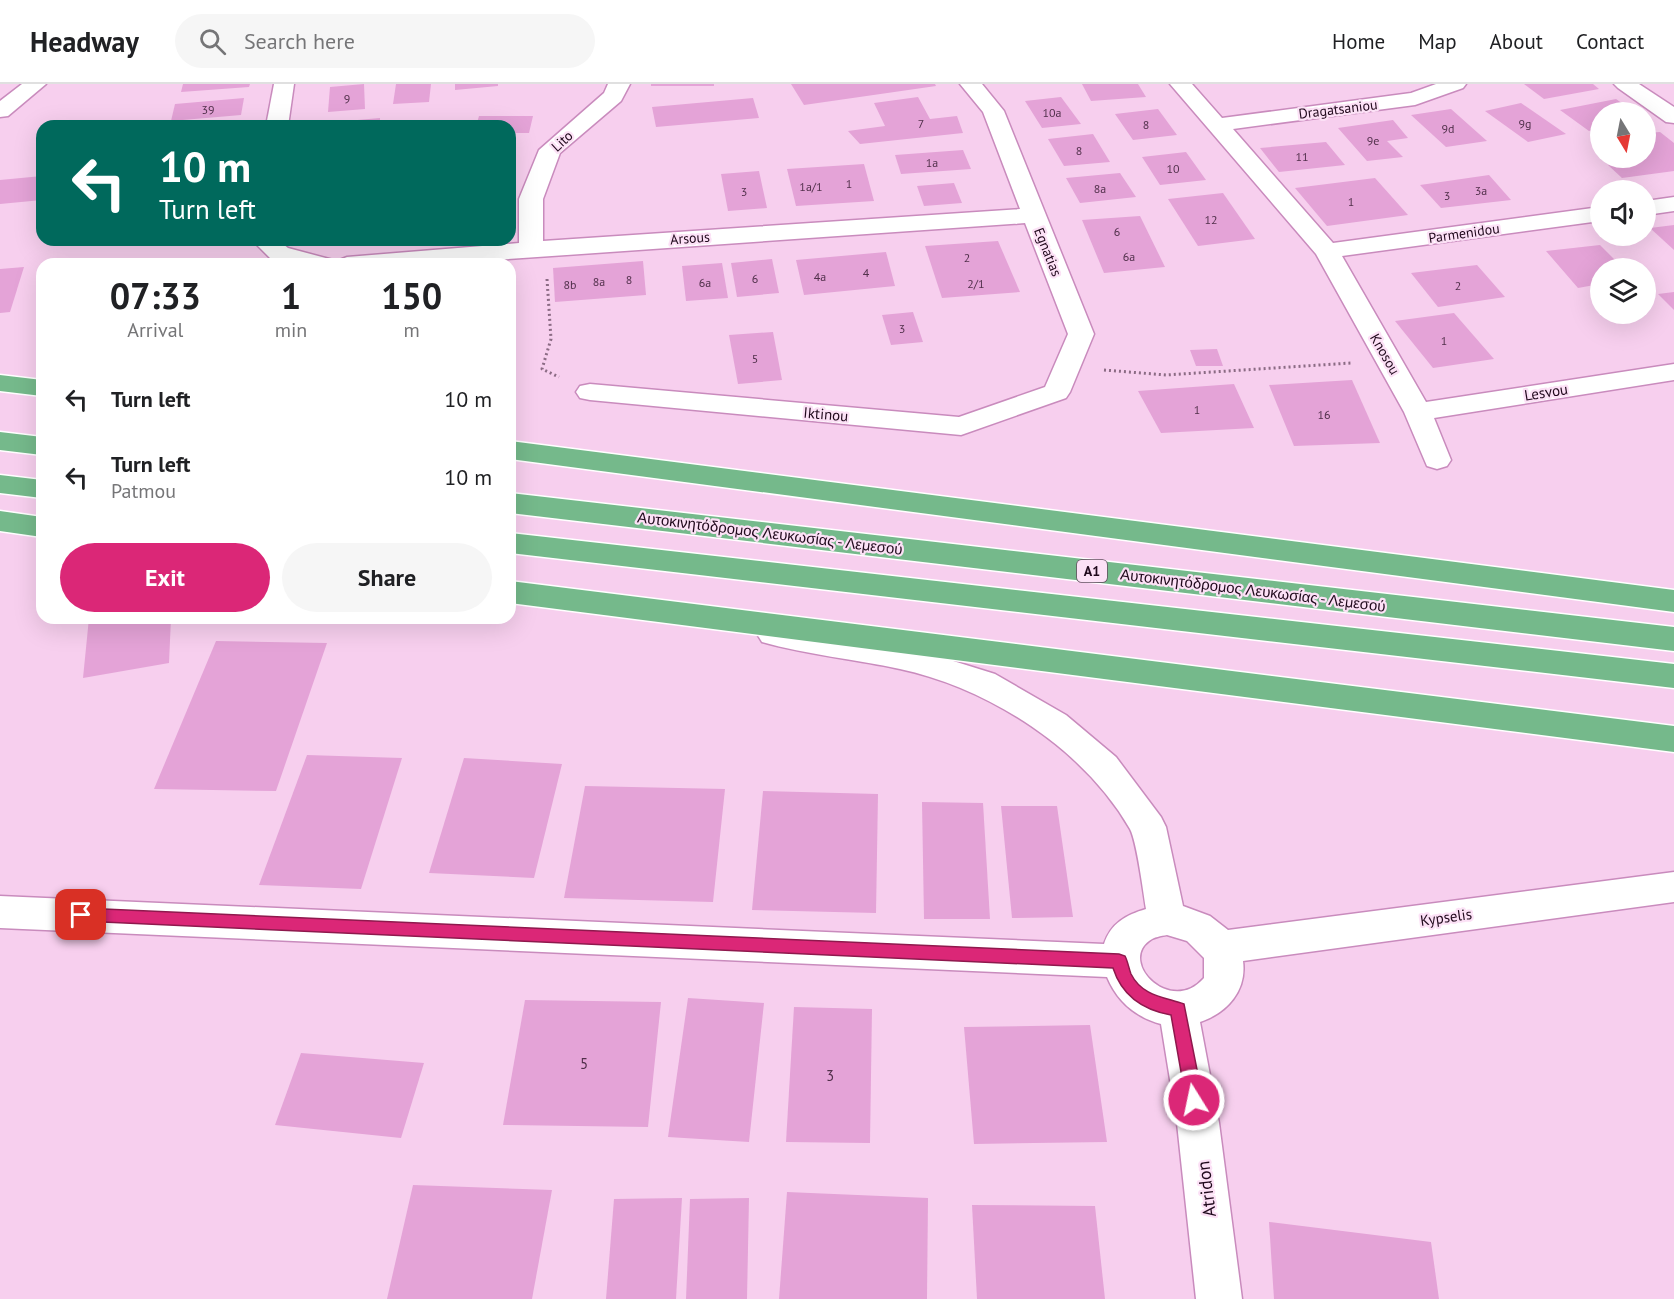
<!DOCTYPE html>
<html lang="en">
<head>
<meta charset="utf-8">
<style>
	body { margin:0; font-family:"PT Sans",sans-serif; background:#f6f6f6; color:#202124; height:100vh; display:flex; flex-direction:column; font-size:22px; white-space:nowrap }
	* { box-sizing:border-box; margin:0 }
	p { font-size:20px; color:#757577 }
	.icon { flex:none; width:33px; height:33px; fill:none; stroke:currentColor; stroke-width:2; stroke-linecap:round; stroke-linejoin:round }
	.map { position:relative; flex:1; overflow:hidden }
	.side { position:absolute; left:36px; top:174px; width:480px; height:366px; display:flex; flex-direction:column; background:#fff; border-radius:18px; box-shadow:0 6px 24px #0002 }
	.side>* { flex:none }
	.top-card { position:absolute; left:36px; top:36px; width:480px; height:126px; border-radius:18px; box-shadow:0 6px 24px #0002; background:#00695c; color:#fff; overflow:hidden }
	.needle { width:39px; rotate:170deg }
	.tools { position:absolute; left:1590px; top:18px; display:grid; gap:12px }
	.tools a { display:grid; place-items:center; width:66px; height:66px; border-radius:50%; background:#fff; box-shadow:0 6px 24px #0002; font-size:30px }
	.pin { position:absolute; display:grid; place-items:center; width:51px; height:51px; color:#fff; margin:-26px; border-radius:12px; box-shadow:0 3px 9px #0006 }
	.me { position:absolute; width:66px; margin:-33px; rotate:350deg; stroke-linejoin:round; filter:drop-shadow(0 0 4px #0008) }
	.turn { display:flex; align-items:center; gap:21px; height:126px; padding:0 24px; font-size:27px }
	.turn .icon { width:78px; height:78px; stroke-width:2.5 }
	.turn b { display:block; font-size:42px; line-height:51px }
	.eta { display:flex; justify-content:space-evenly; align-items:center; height:102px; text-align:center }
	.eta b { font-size:36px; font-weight:700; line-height:42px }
	.action { display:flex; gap:12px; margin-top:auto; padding:12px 24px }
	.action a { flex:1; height:69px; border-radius:36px; background:#db2777; color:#fff; font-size:24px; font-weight:700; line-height:69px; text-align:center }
	.action a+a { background:#f6f6f6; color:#202124 }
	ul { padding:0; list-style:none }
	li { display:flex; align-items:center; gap:18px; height:78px; padding:0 24px }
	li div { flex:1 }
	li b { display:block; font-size:22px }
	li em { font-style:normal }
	header { display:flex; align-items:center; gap:36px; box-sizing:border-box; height:84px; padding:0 30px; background:#fff; border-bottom:2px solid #e0e0e0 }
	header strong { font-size:28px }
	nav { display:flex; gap:33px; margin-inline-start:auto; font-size:21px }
	.search { width:420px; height:54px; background:#f6f6f6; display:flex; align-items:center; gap:15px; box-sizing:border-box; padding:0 21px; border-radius:33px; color:#757577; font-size:22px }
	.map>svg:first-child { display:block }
	.building { fill:#e4a3d7 }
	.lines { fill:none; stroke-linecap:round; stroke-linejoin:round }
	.minor-casing { stroke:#c98bbd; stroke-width:3 }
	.highway-casing { stroke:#fff; stroke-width:3 }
	.path { stroke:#8b6b84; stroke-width:3; stroke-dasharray:2 3; stroke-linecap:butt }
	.minor { fill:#fff; fill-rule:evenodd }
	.highway { fill:#75b98b; fill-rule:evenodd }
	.route { fill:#db2777; stroke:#8e194d; stroke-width:1.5 }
	.labels { text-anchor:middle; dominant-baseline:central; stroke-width:4.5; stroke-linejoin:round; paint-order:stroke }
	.number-label { font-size:12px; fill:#51304b }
	.far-street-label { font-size:14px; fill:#20091c; stroke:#fce1f6 }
	.shield { fill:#fce1f6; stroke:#624a5d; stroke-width:1.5 }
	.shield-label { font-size:14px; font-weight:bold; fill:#20091c }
	.street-label { font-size:15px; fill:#20091c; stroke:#fce1f6 }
	.near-number-label { font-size:15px; fill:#51304b }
	.near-street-label { font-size:18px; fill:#20091c; stroke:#fce1f6 }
</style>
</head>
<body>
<header>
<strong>Headway</strong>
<div class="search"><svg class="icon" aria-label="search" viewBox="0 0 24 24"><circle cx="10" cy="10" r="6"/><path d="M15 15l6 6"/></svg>Search here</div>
<nav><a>Home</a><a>Map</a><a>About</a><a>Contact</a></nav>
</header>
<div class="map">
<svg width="1674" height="1215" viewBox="0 0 1674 1215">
	<rect width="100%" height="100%" fill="#f7cfee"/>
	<g class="building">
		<path d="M183 0H250L249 3 181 8Z"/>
		<path d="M364 0 365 25 328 28 330 3Z"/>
		<path d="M396 0H431L429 18 393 20Z"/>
		<path d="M455 0H498V2L455 6Z"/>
		<rect x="651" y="0" width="63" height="2"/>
		<path d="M791 0H935L936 2 804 21Z"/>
		<path d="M1082 0H1138L1146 13 1091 17Z"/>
		<path d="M1524 0H1593L1599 5 1544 15Z"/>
		<path d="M918 13 930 35 957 32 963 49 860 60 848 47 885 42 874 19Z"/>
		<path d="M1061 13 1081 40 1042 44 1025 17Z"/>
		<path d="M244 14 241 31 171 37 175 20Z"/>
		<path d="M753 14 759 34 656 43 652 23Z"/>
		<path d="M1616 15 1634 28H1600V44L1589 47 1560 26Z"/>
		<path d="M1521 19 1566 50 1528 58 1485 27Z"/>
		<path d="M1158 25 1177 51 1133 56 1115 30Z"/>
		<path d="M1451 25 1487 57 1446 63 1411 31Z"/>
		<path d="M479 32H533L529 49H510V42H476Z"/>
		<path d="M380 34V42H324V39Z"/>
		<path d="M1393 36 1408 54 1387 57 1403 73 1367 77 1338 44Z"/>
		<path d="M1660 48 1674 59V87L1622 94 1608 81 1618 78 1613 74H1646V49Z"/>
		<path d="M1093 50 1110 78 1064 82 1048 55Z"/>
		<path d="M1326 58 1345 81 1279 88 1260 64Z"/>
		<path d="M963 66 971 85 901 90 895 71Z"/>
		<path d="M1186 68 1206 96 1160 101 1142 73Z"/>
		<path d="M864 80 874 117 796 122 787 85Z"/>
		<path d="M759 87 767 124 728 127 721 90Z"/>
		<path d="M1120 89 1136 113 1080 119 1066 94Z"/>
		<path d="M1489 91 1511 116 1441 124 1420 101Z"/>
		<path d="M42 92V116L0 120V96Z"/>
		<path d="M1375 94 1408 131 1327 142 1295 104Z"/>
		<path d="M954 99 962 119 924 122 917 102Z"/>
		<path d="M1223 109 1255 155 1198 162 1168 115Z"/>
		<path d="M1140 132 1165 183 1104 189 1082 136Z"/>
		<path d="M1674 141V166L1650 144Z"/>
		<path d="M998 157 1020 208 942 214 925 162Z"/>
		<path d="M1600 161 1623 184H1600V200L1578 204 1546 167Z"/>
		<path d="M886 168 895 202 804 211 796 176Z"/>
		<path d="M772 175 779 209 737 213 731 179Z"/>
		<path d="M643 177 646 211 555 218 553 184Z"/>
		<path d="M722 179 728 214 686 217 682 182Z"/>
		<path d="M1477 181 1505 213 1438 223 1411 189Z"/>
		<path d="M24 183 10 228 0 229V185Z"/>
		<path d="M1674 208V226L1658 210Z"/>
		<path d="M913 228 923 258 891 261 882 231Z"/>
		<path d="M1454 229 1494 275 1433 284 1395 237Z"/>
		<path d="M773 248 782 296 738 300 729 251Z"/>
		<path d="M1217 265 1223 282H1196L1190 266Z"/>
		<path d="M1352 296 1380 359 1294 362 1269 301Z"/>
		<path d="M1234 300 1254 344 1161 349 1138 307Z"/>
		<path d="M89 534H171L169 579 83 594Z"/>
		<path d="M216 557 327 559 276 707 154 705Z"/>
		<path d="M307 671 402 674 361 805 259 801Z"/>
		<path d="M464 674 562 680 534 794 429 789Z"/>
		<path d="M585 702 725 705 713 818 564 814Z"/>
		<path d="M763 707 878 710 876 829 752 826Z"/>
		<path d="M922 718 983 719 990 835H924Z"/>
		<path d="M1001 722H1057L1073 833 1012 834Z"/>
		<path d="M688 914 764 919 749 1058 668 1053Z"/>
		<path d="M525 916 661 918 648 1043 503 1041Z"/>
		<path d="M794 923 872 925 870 1059 786 1058Z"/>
		<path d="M1090 941 1107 1058 974 1060 964 943Z"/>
		<path d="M301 969 424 979 401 1054 275 1041Z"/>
		<path d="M413 1101 552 1106 532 1215H387Z"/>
		<path d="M787 1108 928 1114 927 1215H779Z"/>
		<path d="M682 1114 676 1215H606L614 1115Z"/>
		<path d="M749 1114 747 1215H686L690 1115Z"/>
		<path d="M972 1121 1095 1122 1105 1215H977Z"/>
		<path d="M1269 1138 1431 1158 1439 1215H1274Z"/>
	</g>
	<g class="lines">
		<g class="minor-casing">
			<g id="minor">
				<path d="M22 0H46L8 32 0 33V17Z"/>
				<path d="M274 0H294L288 42H266Z"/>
				<path d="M608 0H630L621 17 560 69 543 115V157L1020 125 983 28 960 0H982L1004 27 1094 250 1070 308 1066 314 961 351 590 316 580 314 576 308 580 302 590 300 959 333 1045 303 1068 250 1025 139 438 180H293L271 175 252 156H278L288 164 337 177 347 173 519 159V115L539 66 604 9Z"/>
				<path d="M1170 0H1192L1222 34 1411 9 1436 0H1466L1463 4 1415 21 1233 45 1333 159 1600 123V137L1342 172 1426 318 1674 280V296L1434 334 1451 376 1447 382 1437 385 1427 382 1404 328 1316 170Z"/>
				<path d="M1614 0H1639L1674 23V39L1666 38 1618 4Z"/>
				<path d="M1674 113V127L1646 131V117Z"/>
				<path d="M773 539 905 562 995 590 1066 631 1116 673 1161 733 1166 743 1183 822 1210 832 1228 846 1674 788V818L1243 877C1247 907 1227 929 1200 938L1219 1039 1242 1215H1196L1177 1039 1161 940C1135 933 1117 917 1107 893L0 844V812L1104 860C1111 839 1126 831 1146 825 1143 807 1137 758 1130 745 1084 665 989 604 900 585 855 575 807 571 762 558L757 550 762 542ZM1167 851 1187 857 1204 874V894C1171 932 1119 879 1149 857 1154 853 1161 852 1167 851Z"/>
			</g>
		</g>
		<g class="highway-casing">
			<g id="highway">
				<path d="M0 291 42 296V312L0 307Z"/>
				<path d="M0 348 42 353V371L0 366Z"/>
				<path d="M510 357 1674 506V528L510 375Z"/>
				<path d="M0 391 42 396V414L0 409Z"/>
				<path d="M510 409 1674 543V567L510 429Z"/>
				<path d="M0 427 42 433V453L0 447Z"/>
				<path d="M510 449 1674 580V604L510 469Z"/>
				<path d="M510 497 1674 642V668L510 519Z"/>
			</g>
		</g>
		<g class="path">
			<path d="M547 195 551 255 542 285 559 293"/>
			<path d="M1104 286 1166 291 1351 279"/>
		</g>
		<use href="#minor" class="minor"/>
		<use href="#highway" class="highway"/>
	</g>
	<path class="route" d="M81 824 1119 870 1125 872C1128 878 1129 885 1131 890 1142 912 1164 913 1184 920L1203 1016 1200 1022 1194 1024 1188 1022 1186 1016 1171 931C1143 926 1122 912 1113 884L81 837 76 835 73 831 76 826Z"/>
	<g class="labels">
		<g class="number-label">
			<text x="347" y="14">9</text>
			<text x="208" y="25">39</text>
			<text x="1052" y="28">10a</text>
			<text x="921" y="39">7</text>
			<text x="1525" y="39">9g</text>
			<text x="1146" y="40">8</text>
			<text x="1448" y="44">9d</text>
			<text x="1373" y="56">9e</text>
			<text x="1079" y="66">8</text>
			<text x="1302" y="72">11</text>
			<text x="932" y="78">1a</text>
			<text x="1173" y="84">10</text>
			<text x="849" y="99">1</text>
			<text x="811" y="102">1a/1</text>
			<text x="1100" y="104">8a</text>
			<text x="1481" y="106">3a</text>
			<text x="744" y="107">3</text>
			<text x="1447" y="111">3</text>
			<text x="1351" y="117">1</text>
			<text x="1211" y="135">12</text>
			<text x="1117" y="147">6</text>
			<text x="1129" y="172">6a</text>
			<text x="967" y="173">2</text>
			<text x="866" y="188">4</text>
			<text x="820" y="192">4a</text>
			<text x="755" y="194">6</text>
			<text x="629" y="195">8</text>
			<text x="599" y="197">8a</text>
			<text x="705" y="198">6a</text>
			<text x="976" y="199">2/1</text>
			<text x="570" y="200">8b</text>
			<text x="1458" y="201">2</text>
			<text x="902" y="244">3</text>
			<text x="1444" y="256">1</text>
			<text x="755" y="274">5</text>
			<text x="1197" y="325">1</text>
			<text x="1324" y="330">16</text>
		</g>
		<g class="far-street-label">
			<text transform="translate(1338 25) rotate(-7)">Dragatsaniou</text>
			<text transform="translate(562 57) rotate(-43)">Lito</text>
			<text transform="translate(1464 149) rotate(-8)">Parmenidou</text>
			<text transform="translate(690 154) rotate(-4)">Arsous</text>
			<text transform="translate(1048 168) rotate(68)">Egnatias</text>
			<text transform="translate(1385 270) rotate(60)">Knosou</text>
		</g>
		<rect class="shield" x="1077" y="476" width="30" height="22" rx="4.5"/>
		<g class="shield-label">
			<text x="1092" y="487">A1</text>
		</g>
		<g class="street-label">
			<text transform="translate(1546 308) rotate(-9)">Lesvou</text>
			<text transform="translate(826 330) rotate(5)">Iktinou</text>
			<text transform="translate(770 449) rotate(7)">Αυτοκινητόδρομος Λευκωσίας - Λεμεσού</text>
			<text transform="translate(1253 506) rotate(7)">Αυτοκινητόδρομος Λευκωσίας - Λεμεσού</text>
			<text transform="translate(1446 833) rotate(-8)">Kypselis</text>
		</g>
		<g class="near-number-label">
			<text x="584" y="979">5</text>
			<text x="830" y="991">3</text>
		</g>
		<g class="near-street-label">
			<text transform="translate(1206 1105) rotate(-97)">Atridon</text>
		</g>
	</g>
</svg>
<div class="tools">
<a><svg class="needle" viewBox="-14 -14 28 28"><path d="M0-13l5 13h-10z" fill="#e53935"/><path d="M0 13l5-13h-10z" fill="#757577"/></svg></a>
<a><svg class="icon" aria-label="sound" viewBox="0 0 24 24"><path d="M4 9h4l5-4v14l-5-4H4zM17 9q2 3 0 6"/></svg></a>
<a><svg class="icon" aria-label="layers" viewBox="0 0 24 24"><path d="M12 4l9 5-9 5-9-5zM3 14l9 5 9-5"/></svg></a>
</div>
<div class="pin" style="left:81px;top:831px;background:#d93025"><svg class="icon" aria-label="arrive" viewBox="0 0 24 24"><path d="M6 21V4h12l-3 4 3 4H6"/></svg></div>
<svg class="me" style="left:1194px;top:1016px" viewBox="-20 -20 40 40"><circle r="17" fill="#db2777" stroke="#fff" stroke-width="3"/><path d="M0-11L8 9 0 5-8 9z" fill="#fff"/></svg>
<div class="top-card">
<div class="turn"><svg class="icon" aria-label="left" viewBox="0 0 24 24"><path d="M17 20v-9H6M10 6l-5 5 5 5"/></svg><div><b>10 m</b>Turn left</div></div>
</div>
<section class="side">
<div class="eta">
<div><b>07:33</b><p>Arrival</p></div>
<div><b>1</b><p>min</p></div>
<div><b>150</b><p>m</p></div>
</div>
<ul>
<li><svg class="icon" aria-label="left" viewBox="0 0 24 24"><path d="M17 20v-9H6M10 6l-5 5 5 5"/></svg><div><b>Turn left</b></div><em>10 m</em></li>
<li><svg class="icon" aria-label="left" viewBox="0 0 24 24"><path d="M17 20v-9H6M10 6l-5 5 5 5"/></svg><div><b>Turn left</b><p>Patmou</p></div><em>10 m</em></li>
</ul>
<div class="action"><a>Exit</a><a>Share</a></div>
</section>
</div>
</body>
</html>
